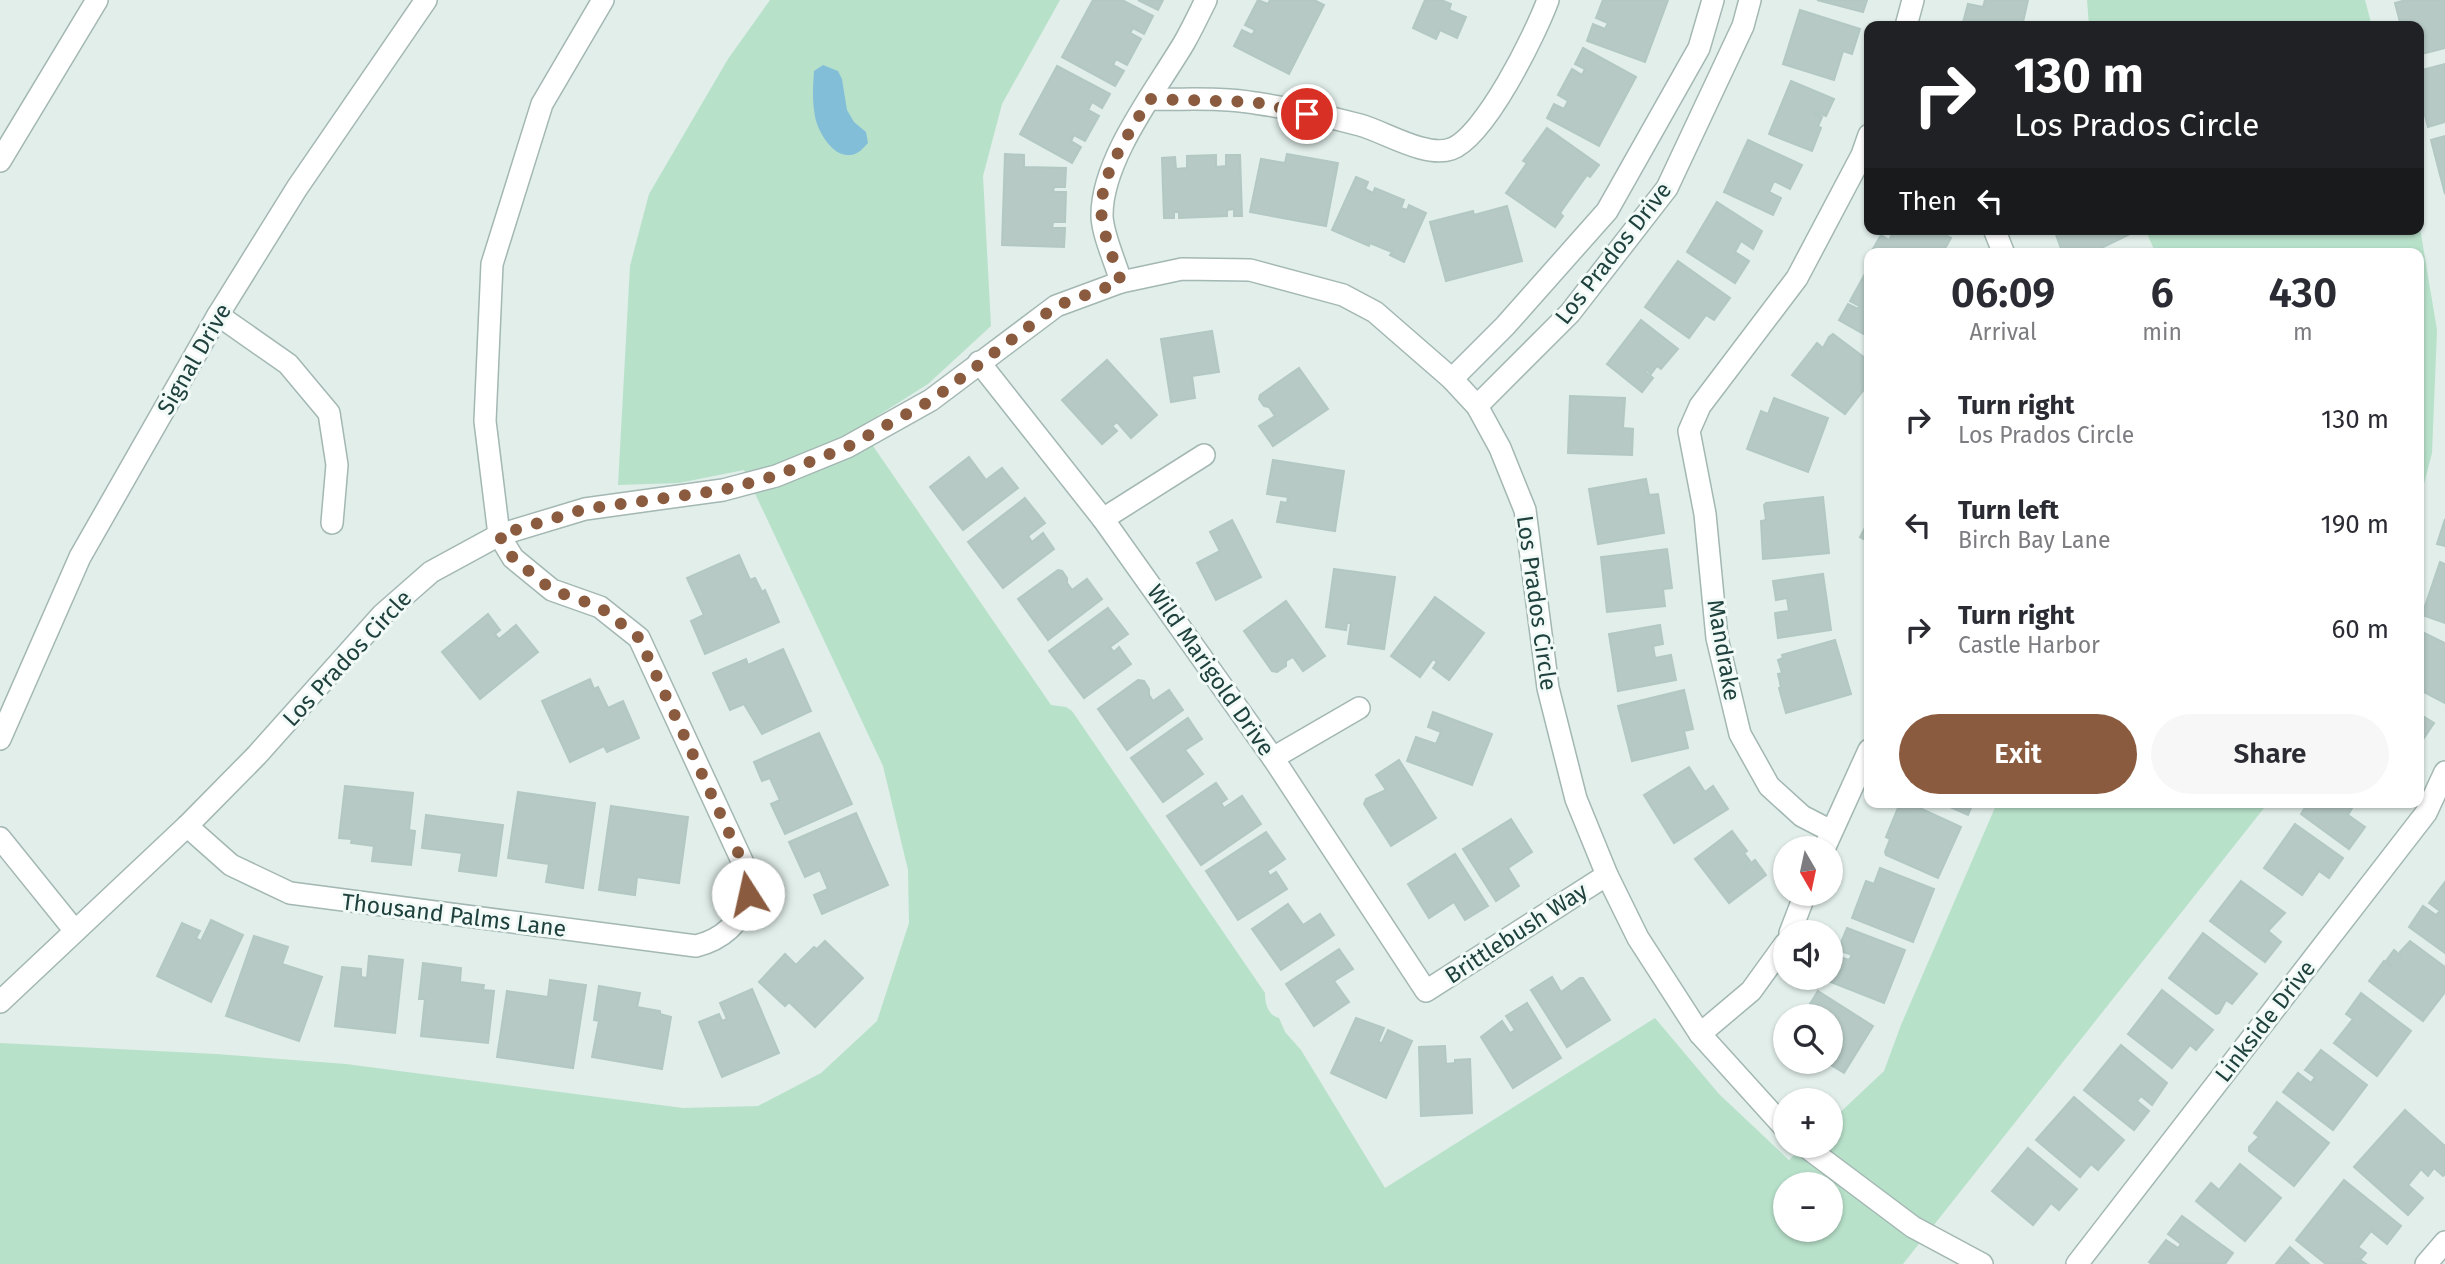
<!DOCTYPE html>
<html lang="en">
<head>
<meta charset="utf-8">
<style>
	body { margin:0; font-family:"Fira Sans",sans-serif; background:#f7f7f7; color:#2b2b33; height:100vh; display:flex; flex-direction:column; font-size:26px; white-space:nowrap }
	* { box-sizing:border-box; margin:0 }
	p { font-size:23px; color:#7c7c81 }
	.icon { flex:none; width:38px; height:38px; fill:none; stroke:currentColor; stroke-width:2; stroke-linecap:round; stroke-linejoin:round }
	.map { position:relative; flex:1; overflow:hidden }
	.details { position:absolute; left:1864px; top:248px; width:560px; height:560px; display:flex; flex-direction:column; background:#fff; border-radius:14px; box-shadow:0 2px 5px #0004 }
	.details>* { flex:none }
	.banner { position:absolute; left:1864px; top:21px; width:560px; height:214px; border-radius:14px; box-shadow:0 2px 5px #0004; background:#202124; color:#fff; overflow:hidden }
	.needle { width:46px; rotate:171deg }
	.controls { position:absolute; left:1773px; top:836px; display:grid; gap:14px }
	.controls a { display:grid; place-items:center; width:70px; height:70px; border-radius:50%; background:#fff; box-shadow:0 2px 5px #0004; font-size:35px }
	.pin { position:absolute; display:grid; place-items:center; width:60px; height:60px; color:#fff; margin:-30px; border:4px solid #fff; border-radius:50%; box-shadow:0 2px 7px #0007 }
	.me { position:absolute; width:77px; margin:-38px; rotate:350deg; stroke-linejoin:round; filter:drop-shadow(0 0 5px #0008) }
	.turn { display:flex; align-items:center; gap:24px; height:147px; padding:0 35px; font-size:32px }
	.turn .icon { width:91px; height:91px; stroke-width:2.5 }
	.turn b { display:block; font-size:49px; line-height:60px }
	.then { display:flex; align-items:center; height:66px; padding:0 35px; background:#0003; gap:14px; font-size:26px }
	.eta { display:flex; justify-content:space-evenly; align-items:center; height:119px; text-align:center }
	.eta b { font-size:42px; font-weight:600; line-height:49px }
	.action { display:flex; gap:14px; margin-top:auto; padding:14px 35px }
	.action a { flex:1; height:80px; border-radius:42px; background:#8a5b3f; color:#fff; font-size:28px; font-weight:600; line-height:80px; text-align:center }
	.action a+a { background:#f7f7f7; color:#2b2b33 }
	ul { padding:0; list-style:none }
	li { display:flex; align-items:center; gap:21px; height:105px; padding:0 35px }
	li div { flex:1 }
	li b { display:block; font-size:26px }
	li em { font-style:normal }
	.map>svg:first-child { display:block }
	.green { fill:#b8e1ca; fill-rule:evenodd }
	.water { fill:#83bed9 }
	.building { fill:#b6c9c4; stroke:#b3c8c3; stroke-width:2 }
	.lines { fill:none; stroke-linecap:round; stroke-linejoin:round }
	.minor-casing { stroke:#a3b7b3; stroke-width:24 }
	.minor { stroke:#fff; stroke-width:21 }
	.route { stroke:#8a5b3f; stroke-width:12; stroke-dasharray:0 21.6 }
	.labels { text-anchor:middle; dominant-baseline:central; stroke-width:6; stroke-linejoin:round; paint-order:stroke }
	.street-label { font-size:23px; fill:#1f413d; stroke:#f2faf7 }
</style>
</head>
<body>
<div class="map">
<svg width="2445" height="1264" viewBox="0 0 2445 1264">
	<rect width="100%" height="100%" fill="#e1eeea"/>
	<g class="green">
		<path d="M770 0H1060L1002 104 983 176 991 326 928 384 860 427 1051 705 1066 707 1072 711 1265 993C1265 1004 1268 1015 1279 1018L1285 1032 1301 1050 1385 1188 1655 1018 1719 1094 1789 1160 1804 1146H1830L1831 1121 1884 1071 1901 1025 1997 803H2268L1903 1264H0V1043L216 1054 346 1064 683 1108 758 1106 821 1073 877 1021 909 923 908 870 883 766 744 470 679 483 618 485 630 266 649 194 728 59ZM1785 1185H1830V1230H1785Z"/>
		<path d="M2087 0H2365L2372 26H2089Z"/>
		<path d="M2419 222 2437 330 2432 453 2419 503 2418 254H2156L2145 229H2418Z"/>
	</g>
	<path class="water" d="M823 65 838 71 842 79 847 110 854 122 866 132 868 143C863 148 858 155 850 155 832 157 817 130 815 116 812 100 813 86 814 71Z"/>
	<g class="building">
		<path d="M1093 0H1122L1153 16 1144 34 1133 28 1130 33 1141 39 1127 65 1116 59 1113 65 1124 71 1115 86 1062 57Z"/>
		<path d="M1138 0H1163L1158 10Z"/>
		<path d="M1258 0 1268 4 1270 0H1314L1324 5 1289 74 1234 46 1242 30 1252 35 1255 30 1245 25Z"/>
		<path d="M1425 0H1441L1451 4 1449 10 1466 17 1457 38 1440 30 1436 39 1413 28Z"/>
		<path d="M1603 0H1668L1645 62 1587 41 1593 24 1605 29 1608 23 1596 18Z"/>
		<path d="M1817 0H1867L1863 12Z"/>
		<path d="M1985 0H2028L2023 22 2020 26H1962L1968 4 1983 7Z"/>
		<path d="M2406 0H2445V48L2418 55V26H2401L2395 3Z"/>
		<path d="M1800 10 1860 29 1852 54 1843 51 1834 80 1783 64Z"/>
		<path d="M1583 48 1636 77 1599 146 1547 118 1554 104 1564 109 1568 101 1558 95 1572 69 1582 75 1585 69 1575 64Z"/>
		<path d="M2445 64V122L2428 127 2418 89V71Z"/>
		<path d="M1057 66 1110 94 1102 108 1092 102 1088 110 1099 116 1085 141 1074 135 1071 141 1081 147 1072 163 1020 134Z"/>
		<path d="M1791 81 1834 99 1826 116 1815 112V114L1822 117 1818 126 1821 128 1812 151 1769 134Z"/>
		<path d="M1547 128 1599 165 1590 177 1587 175 1560 213 1563 216 1555 227 1506 193 1527 163 1523 161Z"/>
		<path d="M2445 136V194L2431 140Z"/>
		<path d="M1748 140 1802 165 1790 189 1774 181 1769 192 1781 198 1773 215 1724 192Z"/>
		<path d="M1005 154 1024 155V167L1066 168 1065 187H1054L1053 192H1066L1065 222H1053L1052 228H1065L1064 247 1002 245Z"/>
		<path d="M1287 154 1338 163 1326 226 1250 212 1261 159 1285 163Z"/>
		<path d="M1216 155V167L1226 166V155H1240L1242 216H1234V209L1227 210V216L1179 218V212H1174V218H1164L1162 158 1175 157 1176 169 1187 168V156Z"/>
		<path d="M1356 177 1368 182 1365 189 1373 193 1375 188 1404 200 1401 208 1407 210 1409 205 1426 213 1404 262 1390 255 1392 252 1370 243 1369 246 1332 230Z"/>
		<path d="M1717 202 1762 231 1753 249 1741 241 1735 252 1749 261 1735 283 1687 252Z"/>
		<path d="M1507 206 1522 261 1446 281 1430 222 1473 211 1474 215Z"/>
		<path d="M1895 229H1935L1951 238 1942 254H1870L1881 235 1889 240Z"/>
		<path d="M2054 229H2125L2128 235 2089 254H2063Z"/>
		<path d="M1678 261 1730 298 1714 320 1706 315 1689 338 1645 307Z"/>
		<path d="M1867 270 1869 271V337L1839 320 1848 304 1858 309 1859 306 1850 301Z"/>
		<path d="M1641 320 1678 349 1661 369 1657 366 1651 374 1647 370 1645 372 1653 378 1642 392 1607 364Z"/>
		<path d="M1212 331 1219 372 1192 376 1195 398 1171 402 1161 339Z"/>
		<path d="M1833 334 1869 361V383L1845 414 1792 375 1817 343 1823 348 1829 337Z"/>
		<path d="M1107 360 1157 415 1131 438 1117 422 1112 426 1117 431 1102 444 1062 400Z"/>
		<path d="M1299 368 1328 409 1273 446 1259 426 1275 416 1269 407 1264 406 1259 399 1260 395Z"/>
		<path d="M1570 396 1625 398 1623 428 1633 429 1632 455 1568 453Z"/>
		<path d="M1774 398 1828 418 1808 472 1747 449 1761 411 1768 414Z"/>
		<path d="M969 457 986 480 1002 468 1018 488 963 530 930 487Z"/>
		<path d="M1273 460 1344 471 1335 531 1277 522 1281 502 1287 503 1288 497 1267 494Z"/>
		<path d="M1646 479 1649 495 1658 494 1664 533 1598 544 1589 489Z"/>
		<path d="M1823 497 1829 553 1763 559 1761 521 1766 520 1764 505 1766 503Z"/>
		<path d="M1025 498 1045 523 1028 536 1032 542 1043 533 1054 549 1003 588 968 542Z"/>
		<path d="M2445 519V546L2437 544Z"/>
		<path d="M1232 520 1261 577 1216 600 1197 563 1220 551 1210 532Z"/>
		<path d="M1869 520V542L1860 537Z"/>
		<path d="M1667 549 1672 588 1663 589 1665 606 1607 612 1601 557Z"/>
		<path d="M739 555 750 580 755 578 762 592 765 590 779 622 705 654 691 621 704 615 687 578Z"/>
		<path d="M2440 562 2445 564V623L2422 615Z"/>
		<path d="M1334 569 1395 577 1384 649 1348 644 1351 623H1347L1346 630 1326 627Z"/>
		<path d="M1058 570 1062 571 1067 578V583L1072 590 1087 579 1102 599 1048 640 1018 599Z"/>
		<path d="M1823 574 1831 630 1778 638 1775 613 1789 611 1787 598 1776 600 1773 581Z"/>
		<path d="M1435 597 1484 633 1449 680 1433 668 1437 662 1433 659 1420 677 1391 656Z"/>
		<path d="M1286 601 1325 656 1303 671 1293 657 1286 661V666L1277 672 1272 671 1244 631Z"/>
		<path d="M1108 608 1128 634 1110 647 1114 652 1119 647 1131 664 1084 698 1049 651Z"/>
		<path d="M488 614 500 630 495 634 499 639 516 625 538 652 480 699 442 652Z"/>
		<path d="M1660 625 1663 644 1653 646 1655 658 1671 655 1676 680 1618 691 1609 634Z"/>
		<path d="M2418 630 2445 643V703L2418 689Z"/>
		<path d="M1835 640 1851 694 1786 713 1779 688 1781 687 1778 674 1782 673 1778 660 1783 658 1782 655Z"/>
		<path d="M783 649 811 711 762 734 744 704 730 710 713 673 746 659 748 665Z"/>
		<path d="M590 679 594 689 598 687 608 708 623 701 639 738 607 752 604 746 570 762 542 701Z"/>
		<path d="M1138 680 1144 681 1149 689V695L1153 701 1169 690 1183 710 1127 750 1098 709Z"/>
		<path d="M1684 690 1693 729 1684 731 1688 748 1632 761 1618 706Z"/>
		<path d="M1433 712 1492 734 1472 785 1407 761 1416 737 1436 744 1441 732 1428 727Z"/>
		<path d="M2418 713 2434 723 2420 744 2418 743Z"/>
		<path d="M1188 718 1202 739 1185 750 1203 774 1163 802 1131 758Z"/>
		<path d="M819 733 852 804 785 834 771 804 780 800 770 778 762 781 754 762Z"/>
		<path d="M1399 760 1436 818 1391 846 1364 804 1366 799 1386 790 1376 775Z"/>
		<path d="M1689 767 1705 792 1713 786 1728 809 1674 843 1644 795Z"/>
		<path d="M1216 783 1227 799 1221 803 1224 808 1242 796 1261 824 1201 865 1167 816Z"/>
		<path d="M345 786 413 793 409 830 415 831 411 865 372 861 374 846 351 843 352 839 339 838Z"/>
		<path d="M518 792 595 803 583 888 546 882 549 864 508 858Z"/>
		<path d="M1900 803H1909L1961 827 1938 878 1886 855 1885 852 1890 839 1886 837Z"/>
		<path d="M1941 803H1973L1968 815Z"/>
		<path d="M2308 803H2355L2348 815 2365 827 2349 849 2301 814Z"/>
		<path d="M611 806 688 817 679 883 637 877 635 895 599 890Z"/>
		<path d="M856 813 888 885 822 914 814 895 828 889 820 870 805 877 789 842Z"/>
		<path d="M426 815 503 825 496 876 459 871 462 853 422 848Z"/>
		<path d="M1511 819 1532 852 1508 868 1519 886 1496 901 1463 849Z"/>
		<path d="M2295 824 2343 858 2329 878 2319 871 2302 895 2264 868Z"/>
		<path d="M1732 831 1747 851 1744 853 1750 861 1744 866 1746 867 1755 860 1766 875 1729 903 1695 859Z"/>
		<path d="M1266 832 1285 859 1267 871 1270 876 1276 872 1287 889 1238 920 1206 871Z"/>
		<path d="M1455 854 1488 906 1465 920 1454 902 1429 918 1408 884Z"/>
		<path d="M1880 868 1934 889 1913 942 1852 918 1866 881 1874 884Z"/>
		<path d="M2241 881 2285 913 2268 931 2281 942 2265 962 2210 921Z"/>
		<path d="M2445 882V953L2409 927 2423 906 2436 915 2440 911 2429 903Z"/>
		<path d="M1288 904 1303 925 1320 914 1334 935 1281 970 1252 929Z"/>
		<path d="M211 920 243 935 211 1002 157 976 182 923 200 931 196 938 201 941Z"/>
		<path d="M1847 928 1905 950 1884 1003 1828 981 1837 956 1849 960 1852 955 1838 950Z"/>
		<path d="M2203 933 2257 974 2232 1004 2226 1000 2219 1013 2216 1014 2169 978Z"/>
		<path d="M254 936 288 947 282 964 322 977 299 1041 226 1016Z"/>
		<path d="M825 941 863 978 815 1027 789 1002 785 1006 759 982 785 954 796 965 814 947 817 949Z"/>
		<path d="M2410 941 2445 967V992L2423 1021 2369 981 2384 961 2392 967 2386 961 2394 950 2400 955V952Z"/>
		<path d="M1339 949 1353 969 1334 981 1349 1002 1314 1026 1286 984Z"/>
		<path d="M369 956 403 960 395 1033 335 1026 342 967 361 969V977L367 978Z"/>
		<path d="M423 963 461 968 460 982 484 985 483 990 494 991 488 1043 421 1036 425 999H419Z"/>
		<path d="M1552 977 1561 992 1580 978H1583L1610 1020 1567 1047 1531 990Z"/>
		<path d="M550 980 586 985 573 1068 497 1057 507 991 548 997Z"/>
		<path d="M599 986 640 993 637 1007 660 1011V1014L671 1017 662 1069 592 1057 599 1021 594 1020Z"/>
		<path d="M752 989 779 1053 722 1077 699 1022 719 1014 722 1021 727 1019 720 1003Z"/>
		<path d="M2162 990 2213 1030 2196 1050 2190 1045 2172 1068 2128 1034Z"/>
		<path d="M1818 991 1873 1026 1844 1073 1826 1062H1830V1017H1802Z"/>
		<path d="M2361 993 2411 1031 2377 1076 2334 1043 2353 1019 2346 1014Z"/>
		<path d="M1527 1003 1561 1058 1513 1088 1481 1037 1502 1021 1510 1033 1515 1030 1506 1016Z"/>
		<path d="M1356 1018 1384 1028 1378 1042 1382 1043 1388 1030 1412 1041 1386 1098 1331 1073Z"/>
		<path d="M2121 1045 2167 1083 2152 1105 2141 1096 2137 1101 2149 1111 2134 1130 2084 1090Z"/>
		<path d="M1445 1046 1446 1064 1455 1063V1060L1470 1059 1472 1113 1421 1116 1419 1047Z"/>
		<path d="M2321 1050 2367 1085 2333 1130 2283 1092 2298 1073 2311 1083 2315 1077 2305 1070Z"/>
		<path d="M2074 1097 2124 1140 2098 1170 2091 1164 2080 1177 2036 1140Z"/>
		<path d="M2277 1102 2329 1143 2294 1186 2249 1151V1147L2259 1137 2254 1133Z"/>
		<path d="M2405 1110 2445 1146V1174L2443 1176 2434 1168 2428 1176 2421 1169 2408 1185 2423 1198 2408 1215 2354 1167Z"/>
		<path d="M2028 1148 2077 1189 2059 1210 2051 1203 2033 1225 1992 1191Z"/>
		<path d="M2240 1164 2281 1198 2245 1241 2196 1201 2211 1183 2219 1190Z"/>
		<path d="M2344 1180 2401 1226 2387 1244 2371 1231 2358 1247 2366 1253 2360 1260 2366 1264H2326L2296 1240Z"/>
		<path d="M2182 1216 2233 1253 2225 1264H2152L2149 1262 2166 1240 2178 1248 2181 1244 2168 1234Z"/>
		<path d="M2290 1247 2309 1264H2276Z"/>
	</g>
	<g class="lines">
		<g class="minor-casing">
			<g id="minor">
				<path d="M1906 26 1913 0"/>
				<path d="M1149 99C1184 100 1221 97 1255 103 1290 108 1326 116 1360 125 1385 132 1426 158 1451 149 1485 137 1535 35 1548 0"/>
				<path d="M0 161 97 0"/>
				<path d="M1994 229 2004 254"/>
				<path d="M1121 282C1116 263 1102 234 1102 215 1102 159 1156 90 1184 43 1192 29 1199 14 1206 0"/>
				<path d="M218 315 288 364 329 413 337 465 332 523"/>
				<path d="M979 362 1103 519 1273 758 1426 991 1607 875"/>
				<path d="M1452 379 1505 326 1607 211 1699 48 1713 0"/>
				<path d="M1477 406 1570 313 1667 188 1743 26 1750 0"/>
				<path d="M1103 519 1204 455"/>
				<path d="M0 739 80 557 218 315 297 188 426 0"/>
				<path d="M1273 758 1359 708"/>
				<path d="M187 826 231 865 290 893 696 946C721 940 742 923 748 896 750 886 745 872 743 863L639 638 600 607 552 590 513 558 499 535 485 421 492 264 542 104 603 0"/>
				<path d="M1831 831 1802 816 1769 786 1740 734 1717 638 1705 514 1689 431 1700 406 1797 278 1862 155 1869 135"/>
				<path d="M0 838 75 931"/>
				<path d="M1824 849 1869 750"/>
				<path d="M1790 933 1805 894"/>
				<path d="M0 1002 187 826 257 755 382 615 431 572 499 535 585 509 723 490 776 476 847 447 931 400 1056 306 1121 282 1182 269 1250 270 1343 295 1375 312 1452 379 1477 406 1500 448 1525 510 1548 688 1576 799 1607 875 1638 938 1700 1034 1785 1128"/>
				<path d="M1700 1034 1751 991 1785 944"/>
				<path d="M1805 1146 1913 1227 1982 1264"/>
				<path d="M2077 1264 2426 813 2445 772"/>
				<path d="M2426 1264 2445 1242"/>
			</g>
		</g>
		<use href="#minor" class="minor"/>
	</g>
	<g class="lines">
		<path class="route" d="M748 894 743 863 639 638 600 607 552 590 513 558 499 535 585 509 723 490 775 476 847 447 932 400 1056 306 1121 282C1115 262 1105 240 1102 219 1096 177 1130 134 1149 99L1254 102 1307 114"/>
	</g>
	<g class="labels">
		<g class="street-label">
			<text transform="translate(1613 253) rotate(-52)">Los Prados Drive</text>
			<text transform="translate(194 359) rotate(-60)">Signal Drive</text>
			<text transform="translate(1537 603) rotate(82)">Los Prados Circle</text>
			<text transform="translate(1724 650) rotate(80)">Mandrake</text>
			<text transform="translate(347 658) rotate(-47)">Los Prados Circle</text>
			<text transform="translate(1211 670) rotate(55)">Wild Marigold Drive</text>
			<text transform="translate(454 915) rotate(7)">Thousand Palms Lane</text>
			<text transform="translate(1516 933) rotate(-33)">Brittlebush Way</text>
			<text transform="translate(2265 1021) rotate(-52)">Linkside Drive</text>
		</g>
	</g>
</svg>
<div class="controls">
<a><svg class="needle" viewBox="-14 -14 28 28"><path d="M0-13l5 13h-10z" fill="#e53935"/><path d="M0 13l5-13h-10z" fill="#7c7c81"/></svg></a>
<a><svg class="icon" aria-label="sound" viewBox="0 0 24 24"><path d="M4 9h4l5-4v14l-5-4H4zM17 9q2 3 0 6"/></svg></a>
<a><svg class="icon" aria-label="search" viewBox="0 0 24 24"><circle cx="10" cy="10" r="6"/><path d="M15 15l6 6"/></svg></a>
<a>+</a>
<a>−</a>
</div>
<div class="pin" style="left:1307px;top:114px;background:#d93025"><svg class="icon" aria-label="arrive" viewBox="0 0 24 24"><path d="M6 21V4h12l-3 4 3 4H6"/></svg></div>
<svg class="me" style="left:748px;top:894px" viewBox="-20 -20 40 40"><circle r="19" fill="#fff"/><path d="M0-13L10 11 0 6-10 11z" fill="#8a5b3f"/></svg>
<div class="banner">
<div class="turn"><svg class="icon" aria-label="right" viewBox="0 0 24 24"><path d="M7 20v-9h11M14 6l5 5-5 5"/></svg><div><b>130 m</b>Los Prados Circle</div></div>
<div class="then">Then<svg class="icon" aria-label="left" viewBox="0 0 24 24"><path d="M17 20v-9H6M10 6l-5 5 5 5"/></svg></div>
</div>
<section class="details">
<div class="eta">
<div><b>06:09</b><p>Arrival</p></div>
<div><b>6</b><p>min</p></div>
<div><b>430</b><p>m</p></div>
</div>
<ul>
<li><svg class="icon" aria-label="right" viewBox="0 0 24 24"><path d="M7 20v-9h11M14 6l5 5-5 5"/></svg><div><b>Turn right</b><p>Los Prados Circle</p></div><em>130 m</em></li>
<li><svg class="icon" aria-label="left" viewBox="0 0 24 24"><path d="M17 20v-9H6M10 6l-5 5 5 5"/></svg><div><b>Turn left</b><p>Birch Bay Lane</p></div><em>190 m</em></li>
<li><svg class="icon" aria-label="right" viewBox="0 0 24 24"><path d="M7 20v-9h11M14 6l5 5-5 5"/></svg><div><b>Turn right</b><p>Castle Harbor</p></div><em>60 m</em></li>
</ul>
<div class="action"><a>Exit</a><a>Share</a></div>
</section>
</div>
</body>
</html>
